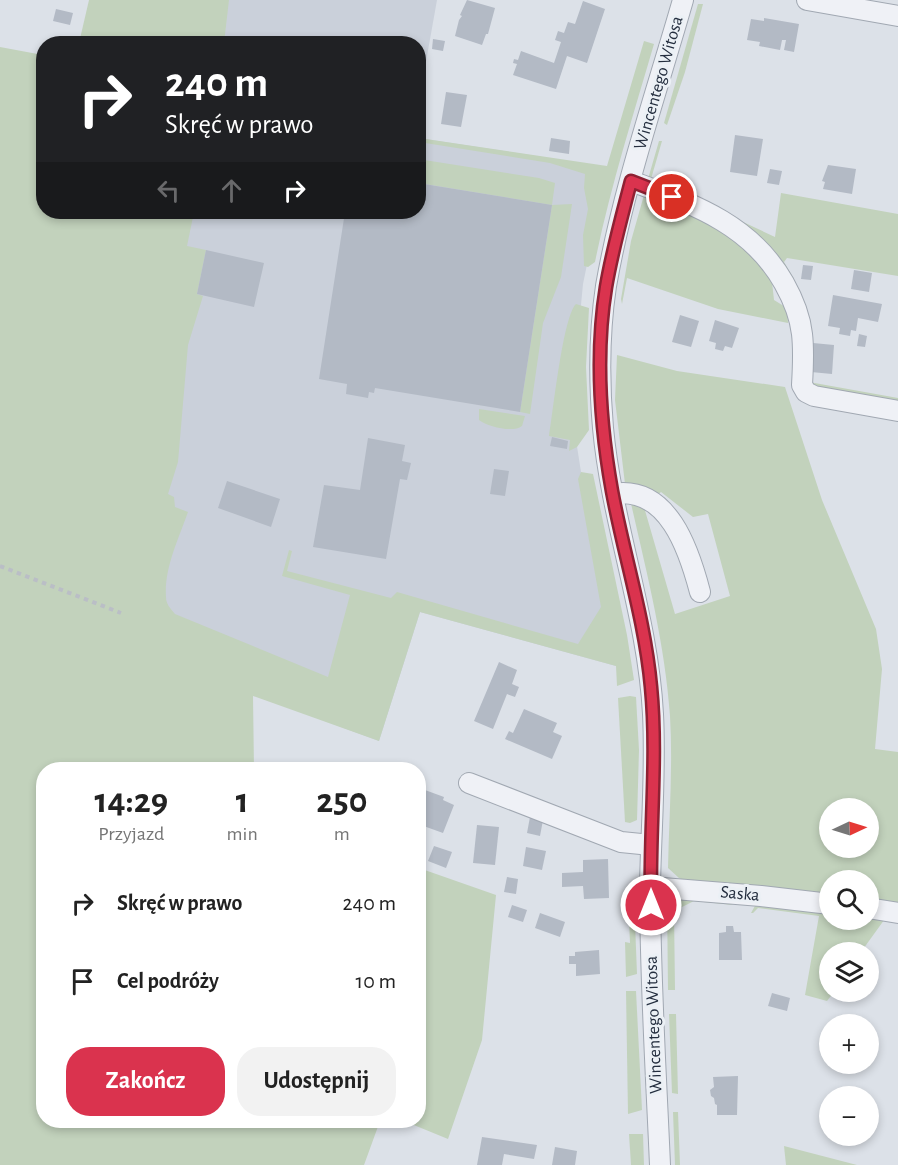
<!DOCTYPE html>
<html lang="pl">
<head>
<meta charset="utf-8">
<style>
	body { margin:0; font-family:"Alegreya Sans",sans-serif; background:#f2f2f2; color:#222; height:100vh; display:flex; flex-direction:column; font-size:22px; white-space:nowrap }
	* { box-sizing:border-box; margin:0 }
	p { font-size:20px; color:#767676 }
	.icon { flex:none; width:33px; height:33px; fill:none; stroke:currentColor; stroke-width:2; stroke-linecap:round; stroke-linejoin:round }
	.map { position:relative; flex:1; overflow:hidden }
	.panel { position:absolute; left:36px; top:762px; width:390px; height:366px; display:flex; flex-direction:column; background:#fff; border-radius:24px; box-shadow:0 3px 9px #0003 }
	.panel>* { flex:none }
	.banner { position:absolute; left:36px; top:36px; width:390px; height:183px; border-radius:24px; box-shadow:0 3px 9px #0003; background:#202124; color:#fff; overflow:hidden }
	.needle { width:39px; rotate:86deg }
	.controls { position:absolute; left:819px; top:798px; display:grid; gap:12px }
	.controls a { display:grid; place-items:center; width:60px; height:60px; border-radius:50%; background:#fff; box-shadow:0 3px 9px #0003; font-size:30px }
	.pin { position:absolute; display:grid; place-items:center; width:51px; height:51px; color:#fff; margin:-26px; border:3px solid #fff; border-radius:50%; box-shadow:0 2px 6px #0007 }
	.me { position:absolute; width:66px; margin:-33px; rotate:0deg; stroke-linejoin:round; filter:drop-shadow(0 0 4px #0008) }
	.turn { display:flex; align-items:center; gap:21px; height:126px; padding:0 30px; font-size:27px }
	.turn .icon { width:78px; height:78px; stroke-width:2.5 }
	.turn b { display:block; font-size:42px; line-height:51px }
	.lanes { display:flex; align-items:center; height:57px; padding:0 30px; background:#0003; justify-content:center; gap:30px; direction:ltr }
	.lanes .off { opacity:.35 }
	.eta { display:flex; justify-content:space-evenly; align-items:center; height:102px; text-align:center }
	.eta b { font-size:36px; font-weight:600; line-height:42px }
	.button { display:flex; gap:12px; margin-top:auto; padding:12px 30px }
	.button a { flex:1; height:69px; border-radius:24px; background:#da334e; color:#fff; font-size:24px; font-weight:600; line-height:69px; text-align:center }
	.button a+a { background:#f2f2f2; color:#222 }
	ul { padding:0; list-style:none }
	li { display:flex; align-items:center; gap:18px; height:78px; padding:0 30px }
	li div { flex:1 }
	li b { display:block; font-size:22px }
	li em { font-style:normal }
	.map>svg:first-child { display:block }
	.built { fill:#cad0da }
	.green { fill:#c2d2bc; fill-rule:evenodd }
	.building { fill:#b3bac5 }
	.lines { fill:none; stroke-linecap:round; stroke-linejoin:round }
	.minor-casing { stroke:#a1a8b2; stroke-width:22 }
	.path { stroke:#babec6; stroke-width:4; stroke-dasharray:4.5 4.5; stroke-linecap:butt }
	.minor { stroke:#eff1f6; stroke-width:20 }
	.route-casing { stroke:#8e2133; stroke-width:15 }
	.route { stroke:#da334e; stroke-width:10 }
	.labels { text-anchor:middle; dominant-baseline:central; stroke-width:6; stroke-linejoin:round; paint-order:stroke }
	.street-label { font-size:18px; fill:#242e3f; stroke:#ebf0f5 }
</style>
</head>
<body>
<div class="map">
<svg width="898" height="1165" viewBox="0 0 898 1165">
	<rect width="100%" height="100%" fill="#dce1e8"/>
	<g class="built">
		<path d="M218 0H437L419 101 418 44H211Z"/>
		<path d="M419 138 607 167 583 284 571 408 581 472 616 666 420 612 379 741 122 646 183 212H418Z"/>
	</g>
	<g class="green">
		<path d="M89 0H229L224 43H79Z"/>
		<path d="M698 4H703L685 72 667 125 664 123Z"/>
		<path d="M644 41 654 44C633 116 610 188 595 262L588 267 584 266 583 235 588 209 584 188 585 174 550 163 419 142V138L607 166Z"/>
		<path d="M0 47 43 55 44 212H194L187 246 206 250 197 294 203 296 188 345 178 462 168 494 174 497 175 507 188 512C179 538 164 568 166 597 166 604 170 608 175 614L328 677 350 595 282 576 289 550 292 551 287 571 391 598 397 592 578 644 601 607 578 479 581 472 593 474 627 635 634 680 617 686 616 666 420 612 379 741 253 696 254 769 44 770V1120L380 1121 364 1165H0Z"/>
		<path d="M659 141H662L651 179 775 237 781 193 898 214V276L787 258 784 262 794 279H791L648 179Z"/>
		<path d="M418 159 539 178 555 183 552 205 572 204 561 277 543 323 530 414 520 412 552 205 419 183Z"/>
		<path d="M644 195 695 211 760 256 772 282 774 300 787 308 788 323 718 309 627 278 622 304 621 299 631 241Z"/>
		<path d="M576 304 589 308 586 367 589 430 577 447 569 451 570 440 549 436C553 413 563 316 576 304Z"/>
		<path d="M617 355 677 371 785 387 822 500 876 629 882 669 875 749 898 752V906L869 902 868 880H830L829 897 695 885 679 878 668 868C669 818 673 766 670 716 665 643 646 570 630 499L644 507 675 614 730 596 708 514 693 517 661 492 655 497 637 484H625L615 400ZM830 808H868V848H830Z"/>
		<path d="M809 382 898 398V404L826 391Z"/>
		<path d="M479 409 525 416 522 426C513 433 488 427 479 420Z"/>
		<path d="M630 696 636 697 639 750 637 820 630 823 625 822 618 698Z"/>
		<path d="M419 868 496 895 482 1040 448 1139 404 1121 418 1120Z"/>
		<path d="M670 898 725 902 733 905 694 901 674 911 675 990H668L667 899Z"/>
		<path d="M756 904 829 910 830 920H868L869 914 887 916 861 952H830V992H834L827 1001 805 995 819 916 758 908 753 913H751Z"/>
		<path d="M629 920 635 923 637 974 626 977 625 942 630 943Z"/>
		<path d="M626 991H636L642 1110 628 1114Z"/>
		<path d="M669 1014H676L678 1094 672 1093Z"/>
		<path d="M673 1112H678L680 1165H675Z"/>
		<path d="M629 1134H643L644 1165H631Z"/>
		<path d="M784 1146 857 1165H786Z"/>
	</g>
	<g class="building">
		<path d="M467 0 495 8 488 34H486L482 45 455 36 459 20 462 16 460 15Z"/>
		<path d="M583 1 605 9 587 63 567 56 556 89 513 75 517 64 513 63 514 59 518 60 521 51 554 63 561 42 555 40 558 31 564 33 568 22 575 24Z"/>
		<path d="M56 9 73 13 70 25 53 21Z"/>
		<path d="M764 18 799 24 794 52 784 50 786 40H782L780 50 759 46 760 42 747 40 751 19 764 21Z"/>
		<path d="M433 39 445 41 443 51 432 49Z"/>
		<path d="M446 92 467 95 461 127 441 124Z"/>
		<path d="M735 135 763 139 757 176 730 172Z"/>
		<path d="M551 138 570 141 569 154 549 151Z"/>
		<path d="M828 165 856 169 852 194 823 189 825 182 822 181Z"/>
		<path d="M770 169 782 171 779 185 767 183Z"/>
		<path d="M418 183 552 205 520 412 375 388 374 393 369 392 368 398 346 394 347 384 319 379 345 212H418Z"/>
		<path d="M206 250 264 263 254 307 197 294Z"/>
		<path d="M803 265 813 266 811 280 801 279Z"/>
		<path d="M854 270 872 273 869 292 851 289Z"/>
		<path d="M833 295 882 304 878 322 858 318 856 331 851 330 850 336 839 334 840 328 828 326Z"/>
		<path d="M680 315 699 321 691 347 672 342Z"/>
		<path d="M715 320 739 328 732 348 725 346 723 351 715 349 716 343 709 341Z"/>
		<path d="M859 334 867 336 865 347 857 346Z"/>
		<path d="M813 343 834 345 832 374 811 372Z"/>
		<path d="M552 437 568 441 567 449 550 446Z"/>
		<path d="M368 438 405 445 402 461 411 463 407 480 400 479 386 559 313 547 324 485 360 490Z"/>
		<path d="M494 469 509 471 505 496 490 494Z"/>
		<path d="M227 481 280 499 271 527 218 508Z"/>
		<path d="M499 662 517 670 512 684 519 687 515 697 507 694 493 729 474 721Z"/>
		<path d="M524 709 557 723 553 732 562 736 552 759 505 739 509 731 513 733Z"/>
		<path d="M425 790 444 797 443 800 454 805 443 833 418 824V807Z"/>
		<path d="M530 817 543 820 540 836 527 833Z"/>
		<path d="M477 825 499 827 495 865 473 863Z"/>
		<path d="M434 846 452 852 446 868 428 861Z"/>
		<path d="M526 847 546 851 542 870 523 866Z"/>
		<path d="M608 859 609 898 584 899 583 886 562 887V873L583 872V860Z"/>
		<path d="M507 877 518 879 516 894 504 892Z"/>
		<path d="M512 905 527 910 523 922 508 917Z"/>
		<path d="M540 913 565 922 560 937 535 928Z"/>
		<path d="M726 926H733L734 932H741L742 960H719V933L726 932Z"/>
		<path d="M599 950 600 974 576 976V964H569V956H575V952Z"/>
		<path d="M772 993 790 998 787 1011 768 1006Z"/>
		<path d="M738 1076 737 1115H717V1105L715 1104 714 1098 711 1096 710 1090 714 1087 713 1077Z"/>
		<path d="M482 1137 537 1145 534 1159 504 1154 502 1165H477Z"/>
		<path d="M555 1147 577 1151 575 1165H552Z"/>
	</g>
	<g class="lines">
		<g class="minor-casing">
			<g id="minor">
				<path d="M807 0 898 16"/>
				<path d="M631 181C692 204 750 223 784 283 793 299 800 316 802 334 804 351 803 368 802 385L806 392 814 396 898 411"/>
				<path d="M613 494C668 485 689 550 700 592"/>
				<path d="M469 783 621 842 651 845"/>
				<path d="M650 887 761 896 830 904"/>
				<path d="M868 908 898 913"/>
				<path d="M660 1165C656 1072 650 979 650 886 651 829 656 772 653 714 648 617 612 525 603 428 599 382 599 333 606 286 623 189 656 94 683 0"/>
			</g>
		</g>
		<path class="path" d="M0 566 121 613"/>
		<use href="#minor" class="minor"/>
	</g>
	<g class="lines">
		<g class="route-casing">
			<path id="route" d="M651 905C649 832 658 759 651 687 645 620 624 556 612 491 600 424 595 354 606 287 612 251 622 216 631 181L672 197"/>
		</g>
		<use href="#route" class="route"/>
	</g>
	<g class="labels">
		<g class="street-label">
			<text transform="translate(659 83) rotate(-74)">Wincentego Witosa</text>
			<text transform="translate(740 894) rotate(5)">Saska</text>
			<text transform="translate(654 1025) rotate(-92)">Wincentego Witosa</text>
		</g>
	</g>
</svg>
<div class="controls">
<a><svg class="needle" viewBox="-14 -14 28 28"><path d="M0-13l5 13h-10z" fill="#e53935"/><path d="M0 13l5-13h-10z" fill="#767676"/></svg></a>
<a><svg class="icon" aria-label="search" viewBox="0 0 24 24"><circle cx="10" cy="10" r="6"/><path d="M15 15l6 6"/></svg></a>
<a><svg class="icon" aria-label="layers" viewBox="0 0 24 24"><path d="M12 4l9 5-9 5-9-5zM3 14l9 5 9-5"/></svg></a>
<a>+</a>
<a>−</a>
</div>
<div class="pin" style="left:672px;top:197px;background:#d93025"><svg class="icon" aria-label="arrive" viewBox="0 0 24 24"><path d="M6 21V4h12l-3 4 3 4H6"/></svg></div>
<svg class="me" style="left:651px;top:905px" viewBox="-20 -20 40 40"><circle r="17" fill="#da334e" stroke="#fff" stroke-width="3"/><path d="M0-11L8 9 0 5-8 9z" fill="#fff"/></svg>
<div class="banner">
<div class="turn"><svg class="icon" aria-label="right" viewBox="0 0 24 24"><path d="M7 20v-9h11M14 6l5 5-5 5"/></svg><div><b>240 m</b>Skręć w prawo</div></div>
<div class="lanes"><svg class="icon off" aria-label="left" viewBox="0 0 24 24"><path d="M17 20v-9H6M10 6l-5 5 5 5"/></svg><svg class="icon off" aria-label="ahead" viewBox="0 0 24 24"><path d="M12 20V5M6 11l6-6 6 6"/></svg><svg class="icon" aria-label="right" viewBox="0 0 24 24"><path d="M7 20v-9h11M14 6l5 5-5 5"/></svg></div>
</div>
<section class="panel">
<div class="eta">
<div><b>14:29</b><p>Przyjazd</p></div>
<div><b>1</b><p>min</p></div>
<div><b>250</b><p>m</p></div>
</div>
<ul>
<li><svg class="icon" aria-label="right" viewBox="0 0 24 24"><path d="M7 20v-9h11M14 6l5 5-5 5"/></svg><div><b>Skręć w prawo</b></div><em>240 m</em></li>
<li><svg class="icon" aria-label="arrive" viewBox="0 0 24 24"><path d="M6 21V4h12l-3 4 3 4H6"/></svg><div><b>Cel podróży</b></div><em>10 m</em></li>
</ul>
<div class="button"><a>Zakończ</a><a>Udostępnij</a></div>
</section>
</div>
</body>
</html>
